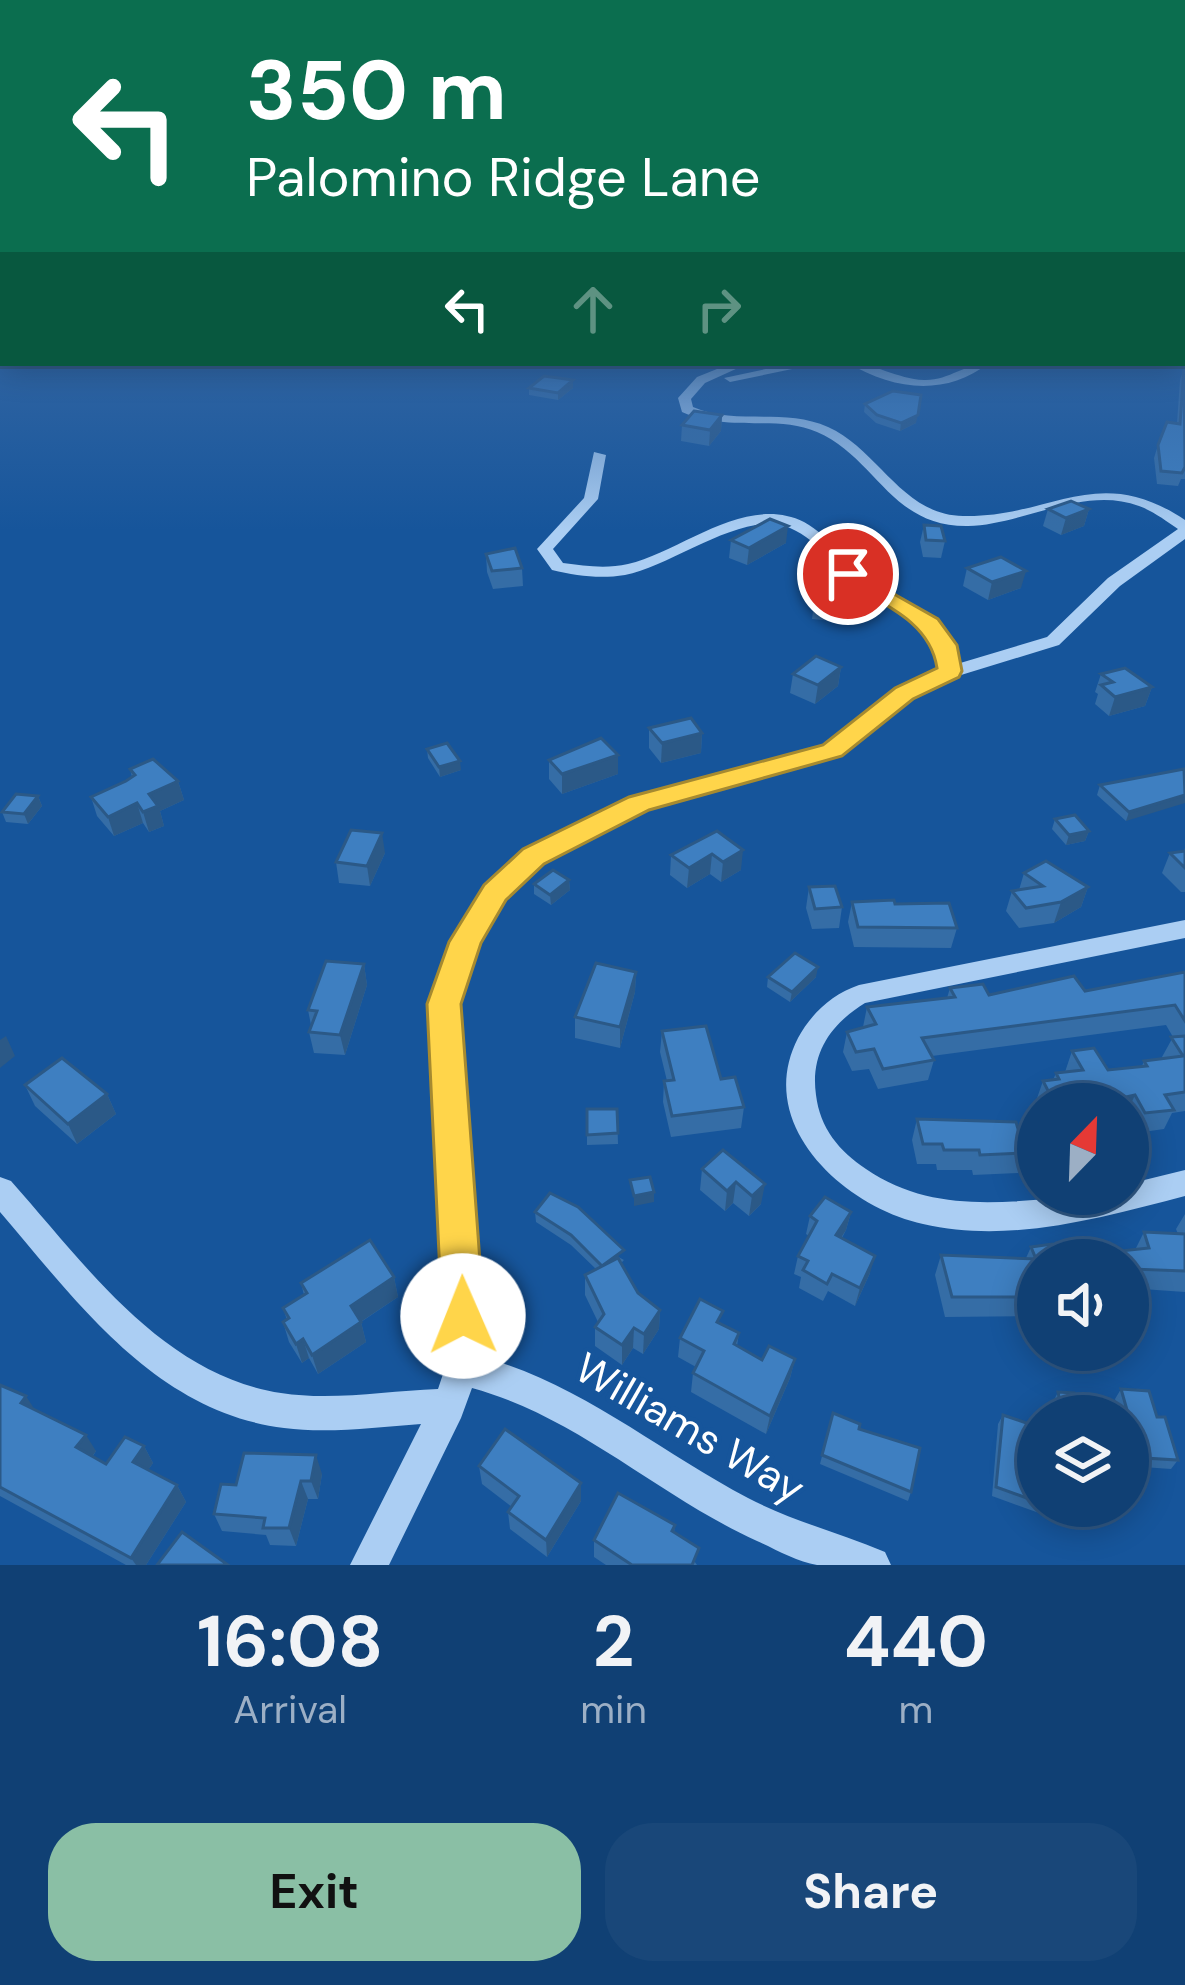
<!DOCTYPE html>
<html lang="en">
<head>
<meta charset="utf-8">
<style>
	body { margin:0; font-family:"DM Sans",sans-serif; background:#194779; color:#f1f3f6; height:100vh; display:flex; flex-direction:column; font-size:45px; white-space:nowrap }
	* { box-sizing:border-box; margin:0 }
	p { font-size:39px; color:#9cafc5 }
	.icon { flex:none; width:66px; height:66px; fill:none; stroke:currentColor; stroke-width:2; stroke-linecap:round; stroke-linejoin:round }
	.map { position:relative; height:1565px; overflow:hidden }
	.drawer { display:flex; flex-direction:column; background:#104074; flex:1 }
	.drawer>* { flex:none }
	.banner { position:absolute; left:0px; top:0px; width:1185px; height:366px; box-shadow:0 6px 30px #0003,0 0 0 3px #305986; background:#0b6e4f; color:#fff; overflow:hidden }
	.needle { width:78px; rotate:23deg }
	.controls { position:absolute; left:1017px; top:1083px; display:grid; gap:24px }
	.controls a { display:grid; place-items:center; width:132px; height:132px; border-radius:50%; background:#104074; box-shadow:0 6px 30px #0003,0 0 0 3px #305986; font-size:60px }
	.pin { position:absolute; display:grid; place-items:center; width:102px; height:102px; color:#fff; margin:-51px; border:6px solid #fff; border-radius:50%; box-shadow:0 3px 12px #0007 }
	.me { position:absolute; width:132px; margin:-66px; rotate:359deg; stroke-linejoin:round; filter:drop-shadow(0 0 9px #0008) }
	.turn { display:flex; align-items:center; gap:42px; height:252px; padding:0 48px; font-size:54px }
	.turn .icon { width:156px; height:156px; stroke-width:2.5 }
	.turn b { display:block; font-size:84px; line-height:102px }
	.lanes { display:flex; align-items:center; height:114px; padding:0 48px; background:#0003; justify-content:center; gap:60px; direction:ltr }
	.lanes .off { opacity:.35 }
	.eta { display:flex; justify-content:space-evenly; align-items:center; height:204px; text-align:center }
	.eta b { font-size:72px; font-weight:700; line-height:84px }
	.primary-button { display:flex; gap:24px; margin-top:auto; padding:24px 48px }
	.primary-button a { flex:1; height:138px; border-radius:48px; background:#8abfa5; color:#111; font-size:48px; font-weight:700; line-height:138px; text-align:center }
	.primary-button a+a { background:#194779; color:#f1f3f6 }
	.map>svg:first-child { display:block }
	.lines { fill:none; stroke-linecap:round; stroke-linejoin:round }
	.minor { fill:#abcef3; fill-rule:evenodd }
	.wall { fill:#356da6 }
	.shaded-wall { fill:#2b5987 }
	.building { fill:#3e7fc1; stroke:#2b5987; stroke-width:3 }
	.route { fill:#ffd54a; stroke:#a68a30; stroke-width:3 }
	.labels { text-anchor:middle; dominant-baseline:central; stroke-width:9; stroke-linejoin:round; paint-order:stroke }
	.near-street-label { font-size:42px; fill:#fff; stroke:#16559b }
</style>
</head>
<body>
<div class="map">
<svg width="1185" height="1565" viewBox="0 0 1185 1565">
	<rect width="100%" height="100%" fill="#16559b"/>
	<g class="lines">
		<g class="minor">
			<rect x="1182" y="311" width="3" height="6"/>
			<path d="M732 363H749L705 383 691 399 693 407C736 426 785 407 828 427 879 450 902 515 963 516 1052 518 1097 461 1185 520V539L1120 586 1059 645 935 683 911 698 852 749 822 762 727 784 618 820 542 861 503 899 477 943 457 1004 481 1298 479 1356C580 1383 657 1450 748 1498 792 1521 840 1533 885 1552L891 1565C867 1565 840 1565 817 1565 797 1562 775 1549 757 1541 658 1496 578 1417 472 1388L461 1418 389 1565H350L421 1424C376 1427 329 1434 284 1428 156 1412 78 1303 0 1212V1177L11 1181C85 1264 162 1375 281 1393 332 1401 386 1391 438 1389L445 1368 449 1298 431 1004 453 942 487 887 526 851 602 810 715 773 809 753 838 741 897 690 921 675 940 669C930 623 903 616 867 593 840 575 821 541 790 528 745 508 673 566 625 575 600 579 577 576 552 570L537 549 584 498 594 452 606 455 598 499 553 549 563 563C585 566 606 569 628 564 682 551 746 493 804 522 831 537 849 565 874 582 909 606 947 619 957 664L1047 637 1108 578 1178 529C1166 521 1153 511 1139 506 1084 485 1023 525 968 526 890 527 877 458 817 432 777 414 731 433 682 412L678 398 697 377Z"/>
			<path d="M794 363H821L730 382 724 378Z"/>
			<path d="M848 363C875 363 897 379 924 380 948 381 966 363 989 363 945 397 894 390 848 363Z"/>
			<path d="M1185 920V938L865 1003C831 1024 810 1053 816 1095 820 1128 839 1151 866 1169 946 1224 1038 1194 1128 1194V1184L1185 1170V1196C1100 1218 1010 1244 923 1224 845 1207 753 1125 798 1038 811 1014 832 994 859 985Z"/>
		</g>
	</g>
	<g class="wall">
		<path d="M1184 368 1185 479H1181L1178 486 1157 484 1154 458 1158 445 1177 423 1180 380Z"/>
		<path d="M573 380V388L558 400 529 395V388Z"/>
		<path d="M865 404 916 423 900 431 876 423 864 412Z"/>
		<path d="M722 415 721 431 709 446 681 441 682 425Z"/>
		<path d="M1048 509H1089L1084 526 1061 535 1043 526Z"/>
		<path d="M924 525 945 541 941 558 923 557 920 542Z"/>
		<path d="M731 540 786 543 747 565 729 558Z"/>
		<path d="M486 554 522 568 523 586 493 589 487 572Z"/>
		<path d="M967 568 1021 588 988 600 963 586Z"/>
		<path d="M817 580 837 582 832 621 812 619Z"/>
		<path d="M841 667 838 686 815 704 790 693 793 674Z"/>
		<path d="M1101 674 1152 687 1145 706 1109 716 1095 704 1098 694 1095 692Z"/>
		<path d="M649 728 702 733 701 753 661 763 649 748Z"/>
		<path d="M427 749 461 770 440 777 428 758Z"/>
		<path d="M618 755V774L562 794 549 779V760Z"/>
		<path d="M130 769 178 781 184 800 160 811 164 826 149 832 143 823 114 836 97 816 91 797 126 781 132 777Z"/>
		<path d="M1185 769 1126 821 1097 795 1100 785Z"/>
		<path d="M38 796 42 806 28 824 6 822 2 812Z"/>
		<path d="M1055 819 1089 831 1085 841 1066 845 1052 829Z"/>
		<path d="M717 831 741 870 721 882 710 874 687 888 670 875 671 855Z"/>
		<path d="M1185 848V892H1181L1162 873 1170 853 1184 852Z"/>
		<path d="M385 853 370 886 339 883 336 862Z"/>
		<path d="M1024 873 1088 887 1081 907 1054 923 1019 928 1006 911 1012 891 1019 890Z"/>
		<path d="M569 880 570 890 551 905 534 894V884Z"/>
		<path d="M809 887 842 907 839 928 812 929 806 908Z"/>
		<path d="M852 902 895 904 957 928 951 948 854 947 848 922Z"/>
		<path d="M364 964 367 985 345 1055 314 1053 309 1032 311 1025 308 1010Z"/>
		<path d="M636 972 635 992 620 1048 575 1038V1017Z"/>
		<path d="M1185 972V1111L1172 1113 1164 1129 1136 1133 1128 1120V1104L1038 1105 1036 1101 1043 1081 1053 1080 1056 1073 1065 1072 1072 1051 1108 1070 1142 1066 1144 1061 1163 1059 1162 1057 1173 1037 1166 1025 932 1056 934 1060 928 1080 878 1089 869 1069 852 1071 843 1052 847 1032 863 1027 867 1007 947 998 950 988 989 995 1085 991Z"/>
		<path d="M768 977H816L790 1002 767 987Z"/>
		<path d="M662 1031 744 1107 741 1128 671 1137 663 1102 664 1081H667L660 1052Z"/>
		<path d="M25 1085 107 1094 116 1114 77 1144 35 1106Z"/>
		<path d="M587 1109H617L618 1144 587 1145Z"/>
		<path d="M917 1119 1025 1153 1018 1173 973 1175 972 1170H937L936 1164H917L912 1140Z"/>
		<path d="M723 1150 761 1204 749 1216 733 1203 725 1211 700 1190 702 1169Z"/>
		<path d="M535 1212 624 1260 621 1263 638 1293 660 1310 659 1329 643 1354 633 1348 622 1365 595 1346V1327L598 1322 585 1295V1275L596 1269 571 1245 536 1222Z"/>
		<path d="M851 1212 846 1230 842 1238 870 1273 855 1306 828 1291 823 1301 799 1288 801 1277 794 1274 798 1256 809 1236 806 1234 810 1216Z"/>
		<path d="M1185 1214V1292L1142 1289 1132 1307 1128 1308V1260H1038V1316L945 1317 935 1275 941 1255 1026 1258 1031 1247 1064 1257 1135 1250 1144 1232 1178 1234 1176 1229Z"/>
		<path d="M394 1277 398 1297 361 1322 366 1342 318 1374 309 1358 302 1363 289 1342 283 1322 287 1320 283 1308 304 1295 301 1283Z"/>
		<path d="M721 1324 739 1333 737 1346 762 1360 795 1359 790 1378 766 1434 691 1392 693 1373 696 1367 678 1357 680 1338Z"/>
		<path d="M0 1385 96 1451 93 1456 106 1464 144 1446 153 1463 148 1470 177 1485 186 1502 146 1565H126L0 1496Z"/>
		<path d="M1121 1389 1157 1417 1178 1460 1171 1469 1128 1466V1416H1083L1088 1408 1118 1410 1115 1399Z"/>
		<path d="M1058 1392 1080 1416H1056L1053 1402Z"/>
		<path d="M833 1413 859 1429 911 1492 908 1501 820 1464Z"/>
		<path d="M1003 1415 1038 1427V1506H1059L1053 1518 992 1496 998 1424Z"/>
		<path d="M479 1466 581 1501 547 1557 510 1529 508 1512 512 1507 482 1484Z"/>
		<path d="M322 1474 318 1499H308L296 1546 270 1545 266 1535 222 1531 214 1514 236 1485Z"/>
		<path d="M675 1525 674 1532 697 1565H606L594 1557V1540Z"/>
	</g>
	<g class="shaded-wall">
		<path d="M964 363 947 371 948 364Z"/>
		<path d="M573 380V388L558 400V393Z"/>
		<path d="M722 415 721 431 709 446 710 430Z"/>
		<path d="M918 415 916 423 900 431 901 423Z"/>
		<path d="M1089 509 1084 526 1061 535 1066 518Z"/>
		<path d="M788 526 786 543 747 565 749 548Z"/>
		<path d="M1026 571 1021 588 988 600 992 582Z"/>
		<path d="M841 667 838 686 815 704 818 685Z"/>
		<path d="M1152 687 1145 706 1109 716 1115 697Z"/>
		<path d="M702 733 701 753 661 763 662 743Z"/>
		<path d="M618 755V774L562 794V774Z"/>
		<path d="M460 761 461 770 440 777 439 767Z"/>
		<path d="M178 781 184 800 160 811 164 826 149 832 143 812 149 794Z"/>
		<path d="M1185 795V803L1126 821 1129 812Z"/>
		<path d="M38 796 42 806 28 824 24 814Z"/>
		<path d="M137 803 143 823 114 836 108 817Z"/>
		<path d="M1089 831 1085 841 1066 845 1069 835Z"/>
		<path d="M382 833 385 853 370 886 367 866Z"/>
		<path d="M743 850 741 870 721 882 723 862Z"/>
		<path d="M712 854 710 874 687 888 689 868Z"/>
		<path d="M569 880 570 890 551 905 550 895Z"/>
		<path d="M1088 887 1081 907 1054 923 1061 902Z"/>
		<path d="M364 964 367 985 345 1055 340 1035Z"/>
		<path d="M818 967 816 977 790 1002 792 992Z"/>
		<path d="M636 972 635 992 620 1048V1027Z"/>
		<path d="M6 1036 15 1056 0 1068V1040Z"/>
		<path d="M107 1094 116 1114 77 1144 68 1124Z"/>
		<path d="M1135 1095 1128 1110V1104H1095Z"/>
		<path d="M736 1182 733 1203 725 1211 727 1191Z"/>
		<path d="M765 1184 761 1204 749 1216 752 1196Z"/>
		<path d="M654 1192V1202L634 1206V1196Z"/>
		<path d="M851 1212 846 1230 832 1252 836 1235Z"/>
		<path d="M875 1256 870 1273 855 1306 860 1288Z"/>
		<path d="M394 1277 398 1297 356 1325 351 1306Z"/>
		<path d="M660 1310 659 1329 643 1354 644 1334Z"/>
		<path d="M361 1322 366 1342 318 1374 312 1355Z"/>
		<path d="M634 1328 633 1348 622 1365V1345Z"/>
		<path d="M303 1339 309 1358 302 1363 296 1344Z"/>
		<path d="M795 1359 790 1378 766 1434 770 1416Z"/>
		<path d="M26 1396 37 1413 21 1403Z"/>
		<path d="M86 1435 96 1451 87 1464 76 1447Z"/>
		<path d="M144 1446 153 1463 142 1479 133 1462Z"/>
		<path d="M316 1455 322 1474 318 1499 311 1481Z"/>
		<path d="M301 1481 308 1499 296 1546 289 1528Z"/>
		<path d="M581 1483V1501L547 1557 546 1540Z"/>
		<path d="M177 1485 186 1502 146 1565H136L131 1558Z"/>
	</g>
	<g class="building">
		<path d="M1184 368 1185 467 1182 473 1161 471 1158 445 1167 422 1180 424Z"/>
		<path d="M544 376 573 380 558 393 529 388Z"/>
		<path d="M893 391 921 395 918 415 901 423 877 415 865 404Z"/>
		<path d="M694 411 722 415 710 430 682 425Z"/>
		<path d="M1071 501 1089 509 1066 518 1048 509Z"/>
		<path d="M770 519 788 526 749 548 731 540Z"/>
		<path d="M924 525 941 526 945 541 926 540Z"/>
		<path d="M515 548 522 568 492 571 486 554Z"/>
		<path d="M1001 557 1026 571 992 582 967 568Z"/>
		<path d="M817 580 837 582 835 603 815 601Z"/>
		<path d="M816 656 841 667 818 685 793 674Z"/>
		<path d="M1125 668 1152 687 1115 697 1101 685 1113 682 1101 674Z"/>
		<path d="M691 718 702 733 662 743 649 728Z"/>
		<path d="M601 738 618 755 562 774 549 760Z"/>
		<path d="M447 743 460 761 439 767 427 749Z"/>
		<path d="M153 759 178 781 149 794 158 806 143 812 137 803 108 817 91 797 126 781 135 775 130 769Z"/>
		<path d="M1184 769 1185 795 1129 812 1100 785Z"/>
		<path d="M16 794 38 796 24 814 2 812Z"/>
		<path d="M1075 815 1089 831 1069 835 1055 819Z"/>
		<path d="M351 830 382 833 367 866 336 862Z"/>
		<path d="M717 831 743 850 723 862 712 854 689 868 671 855Z"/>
		<path d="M1185 851V868L1170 853Z"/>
		<path d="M1046 861 1088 887 1061 902 1026 908 1012 891 1043 886 1024 873Z"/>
		<path d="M553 870 569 880 550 895 534 884Z"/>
		<path d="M835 886 842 907 815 909 809 887Z"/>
		<path d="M894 900 895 904 949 903 957 928 858 927 852 902Z"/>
		<path d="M795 953 818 967 792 992 768 977Z"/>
		<path d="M326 961 364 964 340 1035 309 1032 317 1011 308 1010Z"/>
		<path d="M596 963 636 972 620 1027 575 1017Z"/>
		<path d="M1185 972V1021L1175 1005 922 1038 934 1060 883 1069 874 1049 856 1052 847 1032 876 1024 867 1007 955 997 950 988 983 984 989 995 1074 976 1085 991Z"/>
		<path d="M706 1026 721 1079 735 1077 744 1107 672 1116 664 1081 674 1080 662 1031Z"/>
		<path d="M1185 1036V1092L1165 1095 1174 1110 1145 1113 1135 1095 1095 1104H1055L1043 1081 1059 1079 1056 1073 1083 1070 1072 1051 1094 1048 1108 1070 1147 1066 1144 1061 1183 1056 1171 1037Z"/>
		<path d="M62 1058 107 1094 68 1124 25 1085Z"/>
		<path d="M587 1109H617L618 1133 587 1135Z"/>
		<path d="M917 1119 1016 1122 1025 1153 980 1155 979 1150H944L942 1144H923Z"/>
		<path d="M723 1150 765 1184 752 1196 736 1182 727 1191 702 1169Z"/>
		<path d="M650 1177 654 1192 634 1196 630 1180Z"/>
		<path d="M550 1193 578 1207 624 1250 602 1266 571 1235 535 1212Z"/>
		<path d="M825 1197 851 1212 836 1235 875 1256 860 1288 832 1274 827 1284 803 1270 808 1261 798 1256 817 1221 810 1216Z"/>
		<path d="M1144 1232 1185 1234V1271L1133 1269 1143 1288 1128 1289V1260H1038V1297H952L941 1255 1036 1259 1031 1247 1052 1244 1064 1257 1149 1248Z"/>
		<path d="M370 1240 394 1277 351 1306 361 1322 312 1355 303 1339 296 1344 283 1322 289 1318 283 1308 307 1293 301 1283Z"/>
		<path d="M618 1258 638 1293 660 1310 644 1334 634 1328 622 1345 595 1327 604 1314 585 1275Z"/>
		<path d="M700 1299 723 1311 717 1322 739 1333 734 1344 762 1360 769 1346 795 1359 770 1416 693 1373 704 1351 680 1338Z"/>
		<path d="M0 1385 26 1396 21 1403 86 1435 76 1447 106 1464 125 1437 144 1446 133 1462 177 1485 131 1558 0 1487Z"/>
		<path d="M1121 1389 1149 1391 1157 1417H1165L1178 1460 1128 1457V1416H1090L1088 1408 1127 1410Z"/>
		<path d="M1058 1392 1074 1393 1080 1416H1063Z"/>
		<path d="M833 1413 860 1424 859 1429 920 1448 911 1492 822 1455Z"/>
		<path d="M1003 1415 1038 1427V1502L996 1487Z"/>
		<path d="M505 1429 581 1483 546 1540 508 1512 519 1496 479 1466Z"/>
		<path d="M244 1453 316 1455 311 1481H301L289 1528H263L265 1518 214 1514 221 1484 236 1485Z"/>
		<path d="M618 1493 675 1525 672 1531 699 1548 692 1565H632L594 1540Z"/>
		<path d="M182 1532 228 1565H157Z"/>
	</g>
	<linearGradient id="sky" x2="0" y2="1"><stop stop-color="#0c2f55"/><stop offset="0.59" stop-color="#3668a4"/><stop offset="1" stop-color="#3668a4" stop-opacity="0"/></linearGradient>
	<rect width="1185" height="531" fill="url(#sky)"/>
	<path class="route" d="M848 568 938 619 957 645 962 671 959 677 913 699 842 756 649 810 544 864 506 900 481 943 461 1004 484 1316 478 1331 463 1337 448 1331 442 1316 427 1004 449 942 484 885 523 849 629 797 823 745 895 688 937 668C930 620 880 603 841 579V570Z"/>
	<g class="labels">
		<g class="near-street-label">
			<text transform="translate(690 1428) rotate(30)">Williams Way</text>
		</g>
	</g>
</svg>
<div class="controls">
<a><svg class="needle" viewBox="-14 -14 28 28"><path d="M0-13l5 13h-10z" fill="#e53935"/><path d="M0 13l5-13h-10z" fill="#9cafc5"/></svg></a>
<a><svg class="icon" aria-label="sound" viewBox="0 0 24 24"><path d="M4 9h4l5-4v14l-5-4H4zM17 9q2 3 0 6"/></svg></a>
<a><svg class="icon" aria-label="layers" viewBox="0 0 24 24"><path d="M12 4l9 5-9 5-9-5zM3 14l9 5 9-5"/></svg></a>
</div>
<div class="pin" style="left:848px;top:574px;background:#d93025"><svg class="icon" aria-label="arrive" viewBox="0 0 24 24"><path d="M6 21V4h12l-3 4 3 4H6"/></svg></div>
<svg class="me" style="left:463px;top:1316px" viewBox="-20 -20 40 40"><circle r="19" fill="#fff"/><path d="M0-13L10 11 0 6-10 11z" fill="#ffd54a"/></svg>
<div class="banner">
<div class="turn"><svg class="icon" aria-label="left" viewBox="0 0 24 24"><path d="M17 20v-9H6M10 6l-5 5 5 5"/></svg><div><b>350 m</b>Palomino Ridge Lane</div></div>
<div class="lanes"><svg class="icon" aria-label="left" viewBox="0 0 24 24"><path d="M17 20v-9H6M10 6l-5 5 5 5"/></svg><svg class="icon off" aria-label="ahead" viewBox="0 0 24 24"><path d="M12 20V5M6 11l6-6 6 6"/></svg><svg class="icon off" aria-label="right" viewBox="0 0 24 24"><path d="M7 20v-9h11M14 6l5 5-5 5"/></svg></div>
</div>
</div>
<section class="drawer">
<div class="eta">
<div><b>16:08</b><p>Arrival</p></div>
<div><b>2</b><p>min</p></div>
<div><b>440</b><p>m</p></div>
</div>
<div class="primary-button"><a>Exit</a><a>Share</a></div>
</section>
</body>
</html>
